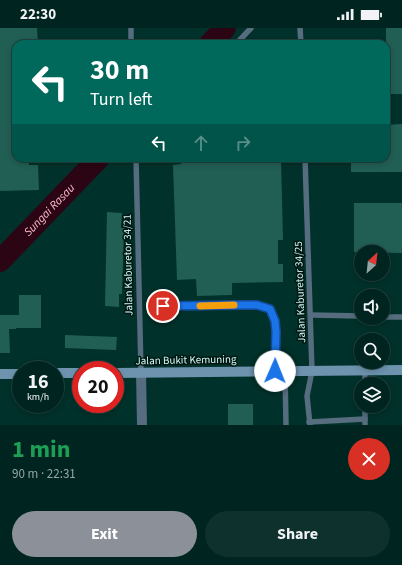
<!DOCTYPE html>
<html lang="en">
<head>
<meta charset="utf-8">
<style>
	body { margin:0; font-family:"Source Sans 3",sans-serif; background:#0e312d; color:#f1f3f6; height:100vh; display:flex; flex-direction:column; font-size:15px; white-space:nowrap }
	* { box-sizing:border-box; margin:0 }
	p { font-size:13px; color:#95a5a5 }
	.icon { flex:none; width:22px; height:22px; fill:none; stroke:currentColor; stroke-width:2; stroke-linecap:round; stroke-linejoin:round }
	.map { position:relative; height:397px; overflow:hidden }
	.side { display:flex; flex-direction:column; background:#002520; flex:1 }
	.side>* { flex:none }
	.top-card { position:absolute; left:12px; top:12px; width:378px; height:122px; border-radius:12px; box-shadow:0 2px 6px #0003,0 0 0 1px #22423e; background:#00695c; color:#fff; overflow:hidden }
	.needle { width:26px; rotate:27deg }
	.controls { position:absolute; left:354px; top:217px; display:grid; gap:8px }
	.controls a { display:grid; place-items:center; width:36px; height:36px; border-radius:50%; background:#002520; box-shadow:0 2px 6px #0003,0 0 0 1px #22423e; font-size:20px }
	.speed { position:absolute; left:12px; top:333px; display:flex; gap:8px; font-size:20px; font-weight:700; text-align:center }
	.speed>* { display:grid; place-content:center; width:52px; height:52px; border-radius:50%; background:#002520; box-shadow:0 2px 6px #0003,0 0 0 1px #22423e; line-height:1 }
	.speed small { font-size:10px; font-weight:400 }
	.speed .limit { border:6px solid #d22; background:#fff; color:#111 }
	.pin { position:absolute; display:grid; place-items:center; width:34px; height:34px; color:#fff; margin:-17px; border:2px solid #fff; border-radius:50%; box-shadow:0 1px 4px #0007 }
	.me { position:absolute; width:44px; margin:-22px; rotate:1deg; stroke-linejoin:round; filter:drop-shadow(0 0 3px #0008) }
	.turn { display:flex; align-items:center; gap:14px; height:84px; padding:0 12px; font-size:18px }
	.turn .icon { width:52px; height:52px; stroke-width:2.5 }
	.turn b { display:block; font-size:28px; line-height:34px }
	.lanes { display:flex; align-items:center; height:38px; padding:0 12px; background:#0003; justify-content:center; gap:20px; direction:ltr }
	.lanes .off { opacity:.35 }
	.round { display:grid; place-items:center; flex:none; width:42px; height:42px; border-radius:21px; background:#0e312d }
	.summary { display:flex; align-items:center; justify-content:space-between; height:68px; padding:0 12px }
	h1 { font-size:24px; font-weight:700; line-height:30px; color:#1e9e55 }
	.primary-button { display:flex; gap:8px; margin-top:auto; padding:8px 12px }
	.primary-button a { flex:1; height:46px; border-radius:24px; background:#8c9099; color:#fff; font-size:16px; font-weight:700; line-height:46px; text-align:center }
	.primary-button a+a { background:#0e312d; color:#f1f3f6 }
	.status { display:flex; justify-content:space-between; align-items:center; height:28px; padding:0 20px; background:#002520; direction:ltr }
	.status svg { height:11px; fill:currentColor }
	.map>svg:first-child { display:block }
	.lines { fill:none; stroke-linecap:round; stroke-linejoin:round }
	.river { stroke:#2b0514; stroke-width:22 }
	.building { fill:#215e54 }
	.service { stroke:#556d7e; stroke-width:5.5 }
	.tertiary { stroke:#556d7e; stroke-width:10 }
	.secondary { stroke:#6d93af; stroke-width:10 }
	.route-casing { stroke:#114b97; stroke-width:10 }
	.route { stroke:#1a73e8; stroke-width:7 }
	.slow { stroke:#f59e0b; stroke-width:7 }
	.labels { text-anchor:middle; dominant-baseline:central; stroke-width:3; stroke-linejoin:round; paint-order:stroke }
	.street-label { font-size:11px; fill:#d2fbf2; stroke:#001612 }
	.water-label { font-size:12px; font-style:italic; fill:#fabbcc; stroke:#001612 }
</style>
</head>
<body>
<div class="status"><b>22:30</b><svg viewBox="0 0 49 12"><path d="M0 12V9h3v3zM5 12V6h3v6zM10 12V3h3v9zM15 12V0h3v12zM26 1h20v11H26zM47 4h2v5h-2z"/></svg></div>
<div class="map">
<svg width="402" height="397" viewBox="0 0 402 397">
	<rect width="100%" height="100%" fill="#00312a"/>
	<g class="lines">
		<g class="river">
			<path d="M210 16 225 0"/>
			<path id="s1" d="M0 233 99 130"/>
		</g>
	</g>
	<g class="building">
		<path d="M0 0H37L38 16H16V130H28L29 137H38L39 162 0 163Z"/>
		<rect x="386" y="0" width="16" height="66"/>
		<path d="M402 96V144H351V130H386V97Z"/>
		<path d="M181 130H281L283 212H278V236H283V254L232 255V267L197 268 196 251 177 252 173 137 181 136Z"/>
		<path d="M354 175H402V225L354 224Z"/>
		<path d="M107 184 122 185 121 200H124L122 266H119V279L105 278Z"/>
		<path d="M19 267H41V300H16V301H9L10 325H0V287H19Z"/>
		<path d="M65 307 117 309 116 322 65 320Z"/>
		<rect x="228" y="376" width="25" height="21"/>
	</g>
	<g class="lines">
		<g class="service">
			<path d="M131 0V16"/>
			<path d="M300 0 301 16"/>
			<path d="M236 16 251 0"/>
			<path d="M136 130 141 344"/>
			<path d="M305 130 312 343 307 368 310 397"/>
			<path d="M163 278 241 277H257L270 281 275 293 276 304 275 343"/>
			<path d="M311 287 361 288"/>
			<path d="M383 289H402"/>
			<path d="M365 342V356"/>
			<path d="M285 343 286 397"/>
			<path d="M365 378V397"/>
			<path d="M309 394 365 391"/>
		</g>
		<path class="tertiary" d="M141 344 142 397"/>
		<g class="secondary">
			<path d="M55 345H81"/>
			<path d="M115 345 402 342"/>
			<path d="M0 346H21"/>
		</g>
	</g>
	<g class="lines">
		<g class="route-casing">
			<path id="route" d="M163 278 241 277H257L270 281 275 293 276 304 275 343"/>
		</g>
		<use href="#route" class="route"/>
		<path class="slow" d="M200 278 234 277"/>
	</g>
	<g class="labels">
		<g class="street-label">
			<text transform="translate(128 237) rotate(-91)">Jalan Kaburetor 34/21</text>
			<text transform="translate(300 264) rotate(-92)">Jalan Kaburetor 34/25</text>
			<text transform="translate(186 332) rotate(-1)">Jalan Bukit Kemuning</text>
		</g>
		<g class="water-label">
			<text stroke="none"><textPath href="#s1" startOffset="71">Sungai Rasau</textPath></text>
		</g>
	</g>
</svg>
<div class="controls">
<a><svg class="needle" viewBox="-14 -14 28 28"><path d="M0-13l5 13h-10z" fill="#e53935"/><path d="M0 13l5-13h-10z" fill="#95a5a5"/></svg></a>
<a><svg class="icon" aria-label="sound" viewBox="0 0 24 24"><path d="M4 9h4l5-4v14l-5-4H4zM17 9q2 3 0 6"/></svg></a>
<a><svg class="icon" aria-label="search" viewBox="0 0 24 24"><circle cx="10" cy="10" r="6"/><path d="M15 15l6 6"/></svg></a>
<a><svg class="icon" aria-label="layers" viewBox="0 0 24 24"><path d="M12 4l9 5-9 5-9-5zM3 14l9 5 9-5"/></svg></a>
</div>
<div class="speed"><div>16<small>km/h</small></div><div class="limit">20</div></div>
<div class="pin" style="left:163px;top:278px;background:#d93025"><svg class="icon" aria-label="arrive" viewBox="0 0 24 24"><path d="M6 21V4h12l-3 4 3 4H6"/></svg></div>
<svg class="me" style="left:275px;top:343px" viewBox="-20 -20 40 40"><circle r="19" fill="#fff"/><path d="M0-13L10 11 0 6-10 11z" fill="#1a73e8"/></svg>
<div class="top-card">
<div class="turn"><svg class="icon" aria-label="left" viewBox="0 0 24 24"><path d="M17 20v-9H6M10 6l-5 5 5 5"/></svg><div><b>30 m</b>Turn left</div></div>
<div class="lanes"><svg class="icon" aria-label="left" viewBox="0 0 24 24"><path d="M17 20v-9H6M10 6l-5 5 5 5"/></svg><svg class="icon off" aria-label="ahead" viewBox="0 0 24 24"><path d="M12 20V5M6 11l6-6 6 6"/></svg><svg class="icon off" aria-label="right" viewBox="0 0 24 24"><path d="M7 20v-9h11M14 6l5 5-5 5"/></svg></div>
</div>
</div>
<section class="side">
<div class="summary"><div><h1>1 min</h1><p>90 m · 22:31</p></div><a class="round" style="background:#d93025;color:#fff"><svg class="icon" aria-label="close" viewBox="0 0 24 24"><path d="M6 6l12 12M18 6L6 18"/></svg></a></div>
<div class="primary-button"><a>Exit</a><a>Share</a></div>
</section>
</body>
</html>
